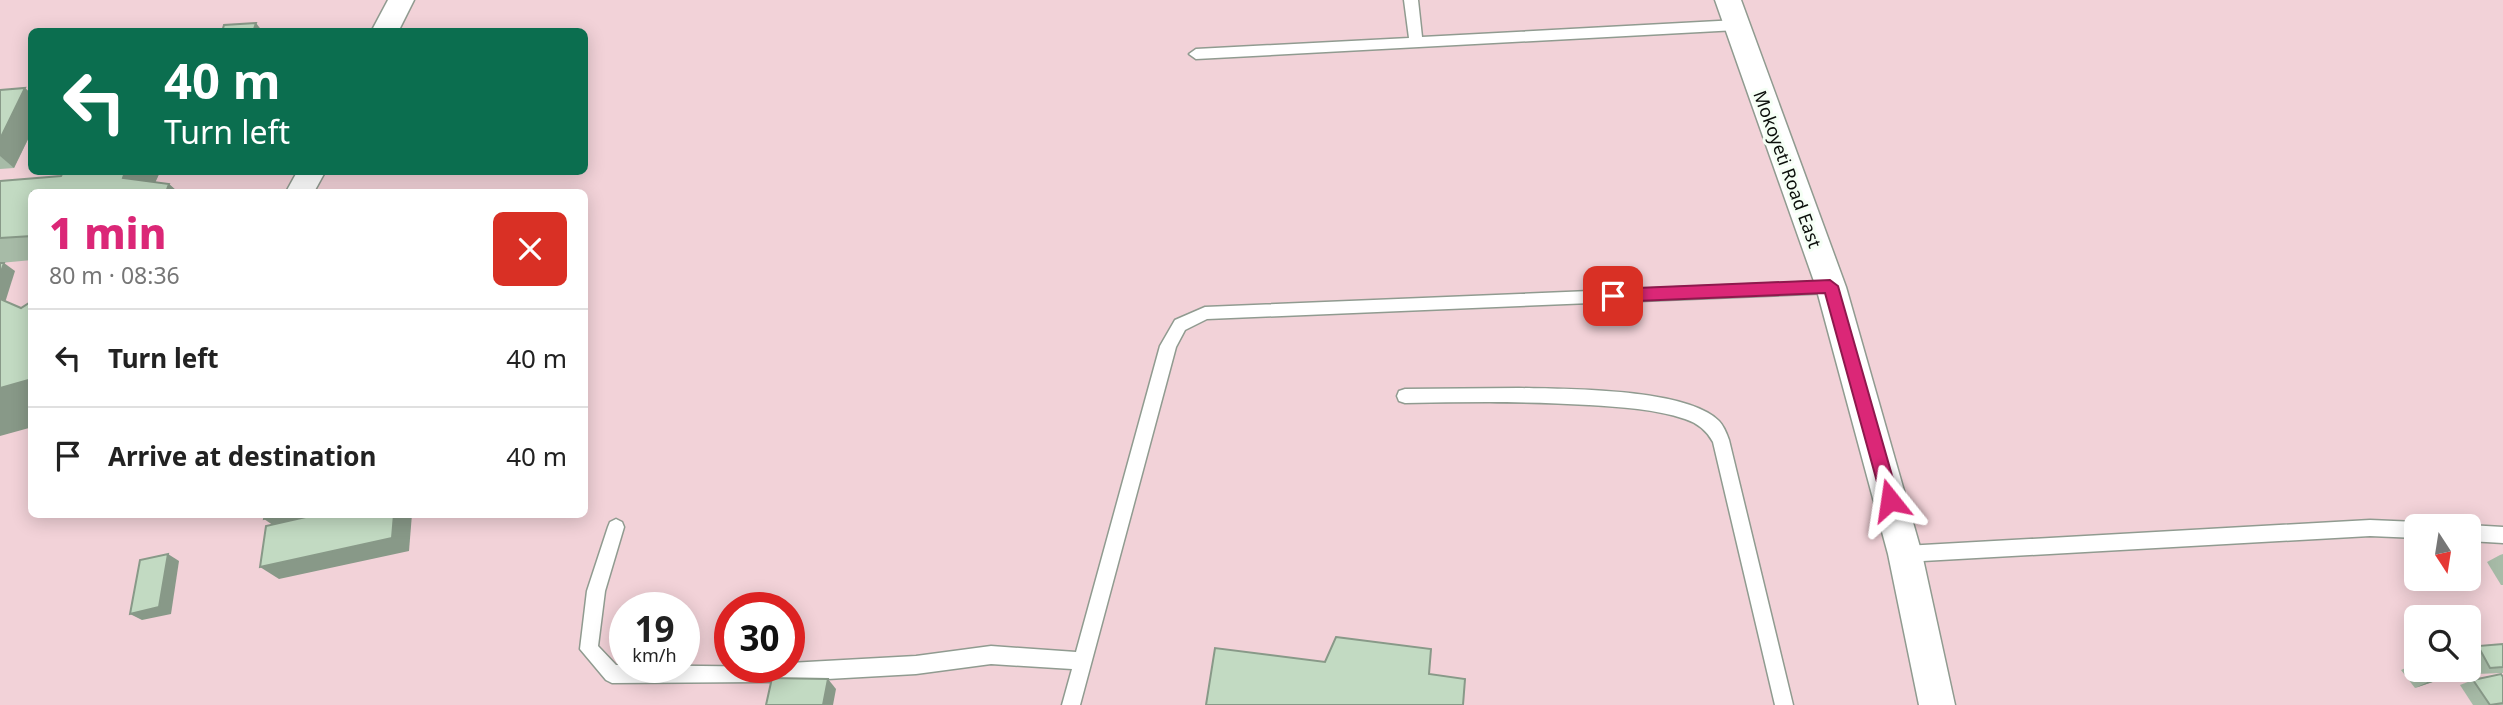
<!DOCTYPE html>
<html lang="en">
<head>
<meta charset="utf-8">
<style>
	body { margin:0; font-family:"Noto Sans",sans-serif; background:#f6f6f6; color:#222; height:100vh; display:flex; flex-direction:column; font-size:26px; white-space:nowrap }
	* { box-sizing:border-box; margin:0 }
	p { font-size:23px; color:#767676 }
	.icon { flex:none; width:38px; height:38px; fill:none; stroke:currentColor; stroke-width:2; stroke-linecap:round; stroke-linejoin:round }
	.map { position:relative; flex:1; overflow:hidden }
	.details { position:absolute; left:28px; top:189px; width:560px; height:329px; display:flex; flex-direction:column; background:#fff; border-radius:10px; box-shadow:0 4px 18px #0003 }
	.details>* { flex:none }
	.top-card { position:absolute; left:28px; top:28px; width:560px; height:147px; border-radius:10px; box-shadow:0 4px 18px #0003; background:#0b6e4f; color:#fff; overflow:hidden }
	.needle { width:46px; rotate:168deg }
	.controls { position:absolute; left:2404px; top:514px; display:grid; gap:14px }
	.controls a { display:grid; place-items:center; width:77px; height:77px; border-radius:10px; background:#fff; box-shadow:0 4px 18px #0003; font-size:35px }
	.speed { position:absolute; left:609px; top:592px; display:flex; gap:14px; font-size:35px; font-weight:700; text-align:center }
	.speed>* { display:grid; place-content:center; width:91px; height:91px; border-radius:50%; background:#fff; box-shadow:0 4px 18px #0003; line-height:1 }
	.speed small { font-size:18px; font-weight:400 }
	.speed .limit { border:10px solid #d22; background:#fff; color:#111 }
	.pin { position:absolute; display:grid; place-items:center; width:60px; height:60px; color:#fff; margin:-30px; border-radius:14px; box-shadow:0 4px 10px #0006 }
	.me { position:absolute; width:77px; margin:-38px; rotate:345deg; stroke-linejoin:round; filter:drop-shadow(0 0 5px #0008) }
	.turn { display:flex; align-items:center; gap:24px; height:147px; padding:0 21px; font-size:32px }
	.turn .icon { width:91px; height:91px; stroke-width:2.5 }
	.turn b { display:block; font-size:49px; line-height:60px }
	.round { display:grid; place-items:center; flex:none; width:74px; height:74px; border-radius:10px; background:#f6f6f6 }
	.head { display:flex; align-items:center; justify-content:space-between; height:119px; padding:0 21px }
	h1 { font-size:42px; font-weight:800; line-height:52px; color:#db2777 }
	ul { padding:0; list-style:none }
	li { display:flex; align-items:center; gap:21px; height:98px; padding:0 21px; border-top:2px solid #e0e0e0 }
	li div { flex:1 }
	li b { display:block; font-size:26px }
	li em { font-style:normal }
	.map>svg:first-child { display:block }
	.green { fill:#f2d2d8; fill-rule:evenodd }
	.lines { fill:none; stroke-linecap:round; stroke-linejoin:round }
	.lane-casing { stroke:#909b90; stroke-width:3 }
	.street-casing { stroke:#909b90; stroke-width:3 }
	.lane { fill:#fff; fill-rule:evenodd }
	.street { fill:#fff; fill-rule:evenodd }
	.wall { fill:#a7bba7 }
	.shaded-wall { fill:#898 }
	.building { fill:#c2dac2; stroke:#898; stroke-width:2 }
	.route { fill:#db2777; stroke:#8e194d; stroke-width:2 }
	.labels { text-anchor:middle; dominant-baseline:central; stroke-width:6; stroke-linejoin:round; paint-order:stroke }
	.street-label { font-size:18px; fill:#0b0f0b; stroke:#f5fff5 }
</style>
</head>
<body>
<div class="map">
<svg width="2503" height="705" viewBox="0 0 2503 705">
	<rect width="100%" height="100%" fill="#e6f2e6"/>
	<path class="green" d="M0 0H2503V705H0ZM32 32H584V172H32ZM32 192H584V514H32ZM2417 527H2469V579H2417ZM625 607H684V667H625ZM730 607H789V667H730ZM2417 618H2469V670H2417Z"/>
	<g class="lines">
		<g class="lane-casing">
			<g id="lane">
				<path d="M1404 0H1418L1422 37 1737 20 1744 25 1737 30 1196 59 1189 54 1196 49 1409 38Z"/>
				<path d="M1831 281 1836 283 1839 287 1836 291 1831 293 1207 319 1185 330 1176 347 1080 705H1062L1072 669 991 664 916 674 774 682 612 683 606 680 580 649 587 591 608 527 610 522 616 519 622 522 624 527 605 591 598 646 616 665 789 667V663L916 656 991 646 1076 652 1160 346 1175 320 1205 307Z"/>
				<path d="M1519 388C1565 389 1686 388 1719 421 1723 425 1727 434 1729 440L1793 705H1775L1713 442C1707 431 1698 423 1685 419 1655 409 1621 407 1589 405 1528 401 1466 402 1405 403L1399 401 1397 396 1399 391 1405 389Z"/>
				<path d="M2370 520 2417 522 2424 527H2417V538L2370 536 1905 562 1899 560 1896 554 1899 548 1905 546Z"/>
				<path d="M2469 525 2503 527V543L2469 541V527H2465Z"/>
			</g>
		</g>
		<g class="street-casing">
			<g id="street">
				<path d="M388 0H414L398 32H371Z"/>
				<path d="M1715 0H1741L1846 287 1922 554 1955 705H1919L1888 554 1816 287Z"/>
				<path d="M297 172H325L314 192H286Z"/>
			</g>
		</g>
		<use href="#lane" class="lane"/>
		<use href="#street" class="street"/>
	</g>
	<g class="wall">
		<path d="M0 90 32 94V131L14 168 0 169Z"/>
		<path d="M63 172H160L155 182 169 184 178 192H32V260L0 263V181L61 176Z"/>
		<path d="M2503 554V585H2501L2487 562 2500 555Z"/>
		<path d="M2503 644V673L2476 674 2469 661V650L2478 646Z"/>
		<path d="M2417 663V670H2468L2415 688 2401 670Z"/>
		<path d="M2503 677V705H2473L2460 685 2473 680Z"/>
	</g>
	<g class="shaded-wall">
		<path d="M256 23 263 32H253Z"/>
		<path d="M25 88 32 94V131L14 168 0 156V139Z"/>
		<path d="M125 172H160L151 192 123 178Z"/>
		<path d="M169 184 178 192H166Z"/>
		<path d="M4 263 15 271 3 309 0 310V275Z"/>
		<path d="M32 379V408L29 428 0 436V388Z"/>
		<path d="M286 514H368L283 532 264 519Z"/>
		<path d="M394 514H412L409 551 279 579 260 567Z"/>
		<path d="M168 554 179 561 171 614 142 620 130 614Z"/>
		<path d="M2465 670H2468L2415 688 2428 682Z"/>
		<path d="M828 679 836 689 833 705H823Z"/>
	</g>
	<g class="building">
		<path d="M256 23 253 32H222L224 25Z"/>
		<path d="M25 88 0 139V90Z"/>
		<path d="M63 172H125L123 178 169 184 166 192H32V236L0 238V181L61 176Z"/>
		<path d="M0 263H4L0 275Z"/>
		<path d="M0 299 21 308 32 301V379L0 388V391Z"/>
		<path d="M265 514H286L264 519Z"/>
		<path d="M319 514H394L392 538 260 567 266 526Z"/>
		<path d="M168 554 159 607 130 614 140 560Z"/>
		<path d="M1336 637 1431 649 1429 674 1465 679 1463 705H1206L1215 648 1325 662Z"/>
		<path d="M2503 644V667L2490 668 2478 646Z"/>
		<path d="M2469 661 2474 667 2469 669Z"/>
		<path d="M2418 670H2465L2428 682Z"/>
		<path d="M2501 674 2503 677V703L2490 705 2473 680Z"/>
		<path d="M772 678 828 679 823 705H766Z"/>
	</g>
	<path class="route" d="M1830 280 1838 286 1899 500 1896 506 1890 508 1884 506 1882 500 1825 293 1613 302 1605 296 1613 289Z"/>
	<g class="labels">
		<g class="street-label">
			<text transform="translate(1788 169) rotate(70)">Mokoyeti Road East</text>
		</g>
	</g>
</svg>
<div class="controls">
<a><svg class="needle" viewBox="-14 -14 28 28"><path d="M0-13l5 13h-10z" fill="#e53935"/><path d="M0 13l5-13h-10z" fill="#767676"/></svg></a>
<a><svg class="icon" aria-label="search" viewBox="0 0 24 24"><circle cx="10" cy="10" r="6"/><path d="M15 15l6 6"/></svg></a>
</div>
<div class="speed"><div>19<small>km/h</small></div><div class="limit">30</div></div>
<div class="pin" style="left:1613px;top:296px;background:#d93025"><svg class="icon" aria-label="arrive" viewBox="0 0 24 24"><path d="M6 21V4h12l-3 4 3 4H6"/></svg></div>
<svg class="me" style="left:1890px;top:500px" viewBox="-20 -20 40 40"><path d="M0-17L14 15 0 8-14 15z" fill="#db2777" stroke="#fff" stroke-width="4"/></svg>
<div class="top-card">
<div class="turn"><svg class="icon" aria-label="left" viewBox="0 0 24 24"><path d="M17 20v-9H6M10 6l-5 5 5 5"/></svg><div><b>40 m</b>Turn left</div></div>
</div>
<section class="details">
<div class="head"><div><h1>1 min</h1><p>80 m · 08:36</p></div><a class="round" style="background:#d93025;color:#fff"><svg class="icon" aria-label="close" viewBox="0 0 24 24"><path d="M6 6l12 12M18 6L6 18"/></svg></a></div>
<ul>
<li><svg class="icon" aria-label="left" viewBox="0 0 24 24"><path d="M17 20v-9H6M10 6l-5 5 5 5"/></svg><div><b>Turn left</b></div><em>40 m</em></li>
<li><svg class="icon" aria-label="arrive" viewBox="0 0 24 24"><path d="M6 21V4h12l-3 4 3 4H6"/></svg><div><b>Arrive at destination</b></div><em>40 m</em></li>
</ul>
</section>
</div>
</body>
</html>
